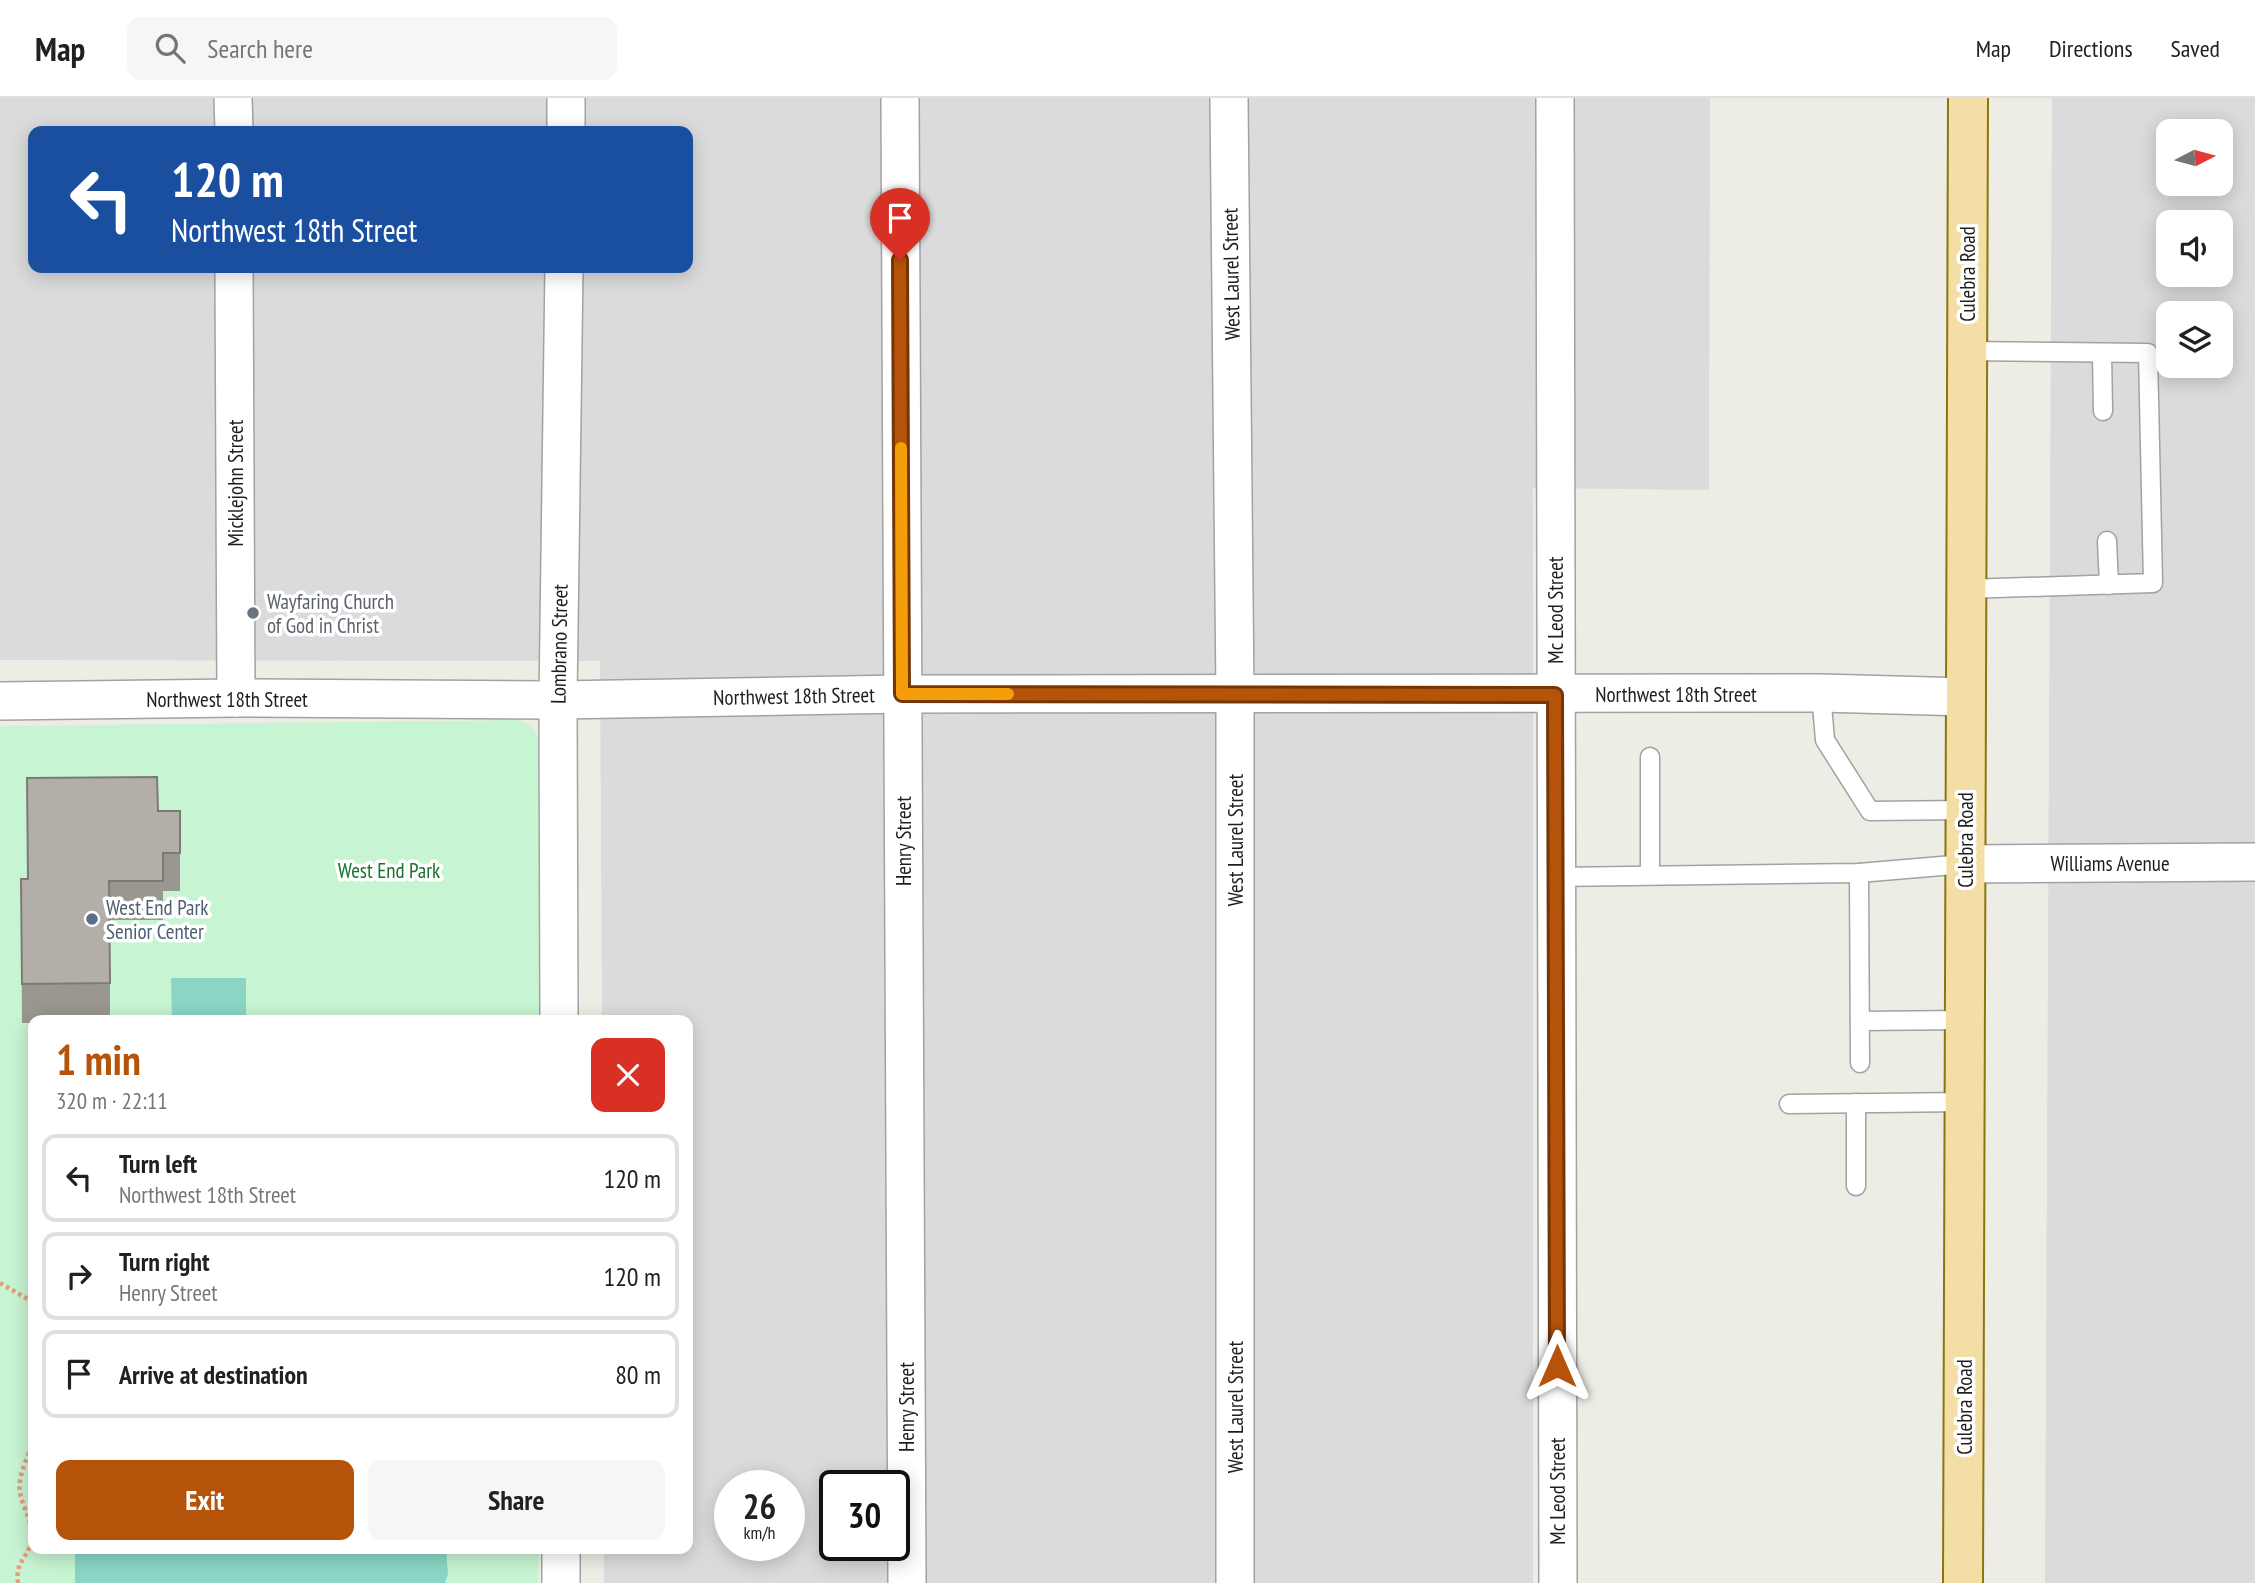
<!DOCTYPE html>
<html lang="en">
<head>
<meta charset="utf-8">
<style>
	body { margin:0; font-family:"PT Sans Narrow",sans-serif; background:#f6f6f6; color:#202124; height:100vh; display:flex; flex-direction:column; font-size:26px; white-space:nowrap }
	* { box-sizing:border-box; margin:0 }
	p { font-size:23px; color:#757577 }
	.icon { flex:none; width:38px; height:38px; fill:none; stroke:currentColor; stroke-width:2; stroke-linecap:round; stroke-linejoin:round }
	.map { position:relative; flex:1; overflow:hidden }
	.details { position:absolute; left:28px; top:917px; width:665px; height:539px; display:flex; flex-direction:column; background:#fff; border-radius:14px; box-shadow:0 4px 18px #0003 }
	.details>* { flex:none }
	.hud { position:absolute; left:28px; top:28px; width:665px; height:147px; border-radius:14px; box-shadow:0 4px 18px #0003; background:#1a4fa0; color:#fff; overflow:hidden }
	.needle { width:46px; rotate:84deg }
	.buttons { position:absolute; left:2156px; top:21px; display:grid; gap:14px }
	.buttons a { display:grid; place-items:center; width:77px; height:77px; border-radius:14px; background:#fff; box-shadow:0 4px 18px #0003; font-size:35px }
	.speed { position:absolute; left:714px; top:1372px; display:flex; gap:14px; font-size:35px; font-weight:700; text-align:center }
	.speed>* { display:grid; place-content:center; width:91px; height:91px; border-radius:50%; background:#fff; box-shadow:0 4px 18px #0003; line-height:1 }
	.speed small { font-size:18px; font-weight:400 }
	.speed .limit { border:4px solid #111; border-radius:10px; background:#fff; color:#111 }
	.pin { position:absolute; display:grid; place-items:center; width:60px; height:60px; color:#fff; margin:-72px -30px; border-radius:50% 50% 50% 0; rotate:-45deg; box-shadow:0 0 7px #0007 }
	.pin .icon { rotate:45deg }
	.me { position:absolute; width:77px; margin:-38px; rotate:0deg; stroke-linejoin:round; filter:drop-shadow(0 0 5px #0008) }
	.turn { display:flex; align-items:center; gap:24px; height:147px; padding:0 28px; font-size:32px }
	.turn .icon { width:91px; height:91px; stroke-width:2.5 }
	.turn b { display:block; font-size:49px; line-height:60px }
	.round { display:grid; place-items:center; flex:none; width:74px; height:74px; border-radius:14px; background:#f6f6f6 }
	.summary { display:flex; align-items:center; justify-content:space-between; height:119px; padding:0 28px }
	h1 { font-size:42px; font-weight:800; line-height:52px; color:#b45309 }
	.primary-button { display:flex; gap:14px; margin-top:auto; padding:14px 28px }
	.primary-button a { flex:1; height:80px; border-radius:14px; background:#b45309; color:#fff; font-size:28px; font-weight:800; line-height:80px; text-align:center }
	.primary-button a+a { background:#f6f6f6; color:#202124 }
	ul { padding:0; list-style:none }
	li { display:flex; align-items:center; gap:21px; height:88px; margin:0 14px 10px; padding:0 14px; border:4px solid #e0e0e0; border-radius:14px }
	li div { flex:1 }
	li b { display:block; font-size:26px }
	li em { font-style:normal }
	header { display:flex; align-items:center; gap:42px; box-sizing:border-box; height:98px; padding:0 35px; background:#fff; border-bottom:2px solid #e0e0e0 }
	header strong { font-size:33px }
	nav { display:flex; gap:38px; margin-inline-start:auto; font-size:24px }
	.search { width:490px; height:63px; background:#f6f6f6; display:flex; align-items:center; gap:18px; box-sizing:border-box; padding:0 24px; border-radius:14px; color:#757577; font-size:26px }
	.map>svg:first-child { display:block }
	.residential { fill:#dcdbdb; fill-rule:evenodd }
	.park { fill:#c7f4d2 }
	.pitch { fill:#8bd5c5 }
	.lines { fill:none; stroke-linecap:round; stroke-linejoin:round }
	.service-casing { stroke:#a2a2a2; stroke-width:21 }
	.minor-casing { stroke:#a2a2a2; stroke-width:40 }
	.primary-casing { stroke:#8a750f; stroke-width:42 }
	.path { stroke:#ec9879; stroke-width:4.5; stroke-dasharray:3.5 3.5; stroke-linecap:butt }
	.service { stroke:#fff; stroke-width:18 }
	.minor { stroke:#fff; stroke-width:37 }
	.primary { stroke:#f3dea6; stroke-width:38 }
	.wall { fill:#9a9690 }
	.building { fill:#b3afa8; stroke:#7d7a76; stroke-width:2 }
	.route-casing { stroke:#753606; stroke-width:18 }
	.route { stroke:#b45309; stroke-width:12 }
	.slow { stroke:#f59e0b; stroke-width:12 }
	.worship-dot { fill:#6b7280; stroke:#fff; stroke-width:2.5 }
	.service-dot { fill:#5c6f8a; stroke:#fff; stroke-width:2.5 }
	.labels { text-anchor:middle; dominant-baseline:central; stroke-width:7; stroke-linejoin:round; paint-order:stroke }
	.street-label { font-size:21px; fill:#1e1e1e; stroke:#fff }
	.worship-label { font-size:21px; fill:#5b616d; stroke:#fff; text-anchor:start }
	.park-label { font-size:21px; fill:#16722d; stroke:#fff }
	.service-label { font-size:21px; fill:#4e5e75; stroke:#fff; text-anchor:start }
</style>
</head>
<body>
<header>
<strong>Map</strong>
<div class="search"><svg class="icon" aria-label="search" viewBox="0 0 24 24"><circle cx="10" cy="10" r="6"/><path d="M15 15l6 6"/></svg>Search here</div>
<nav><a>Map</a><a>Directions</a><a>Saved</a></nav>
</header>
<div class="map">
<svg width="2255" height="1485" viewBox="0 0 2255 1485">
	<rect width="100%" height="100%" fill="#eeede5"/>
	<g class="residential">
		<path d="M0 0H1710L1709 392 1533 390V1485H604V1451H688V922H602L600 563 0 562ZM33 33H688V170H33ZM730 1388H789V1447H730ZM835 1388H894V1447H835Z"/>
		<path d="M2052 0H2255V1485H2045ZM2168 33H2221V86H2168ZM2168 124H2221V177H2168ZM2168 215H2221V268H2168Z"/>
	</g>
	<path class="park" d="M521 622 532 629 538 638 539 922H33V1451H539L538 1485H0V628Z"/>
	<g class="pitch">
		<path d="M171 880H246V922H172Z"/>
		<path d="M75 1451H446L448 1476 445 1485H75Z"/>
	</g>
	<g class="lines">
		<g class="service-casing">
			<g id="service">
				<path d="M2102 255 2103 313"/>
				<path d="M2107 443 2109 487"/>
				<path d="M1966 491 2153 485 2148 255 1967 253"/>
				<path d="M1821 595 1825 642 1870 713 1965 712"/>
				<path d="M1650 659V777"/>
				<path d="M1859 775 1860 965"/>
				<path d="M1556 779 1859 775 1965 766"/>
				<path d="M1860 923 1965 922"/>
				<path d="M1789 1006 1965 1004"/>
				<path d="M1856 1088V1005"/>
			</g>
		</g>
		<g class="minor-casing">
			<g id="minor">
				<path d="M233 0 234 33"/>
				<path d="M900 0 907 1485"/>
				<path d="M1229 0 1235 596V1485"/>
				<path d="M1555 0 1558 1485"/>
				<path d="M566 33V0"/>
				<path d="M234 170 236 600"/>
				<path d="M0 603 236 600 558 602 902 596 1821 595 1966 599"/>
				<path d="M1965 766 2255 764"/>
				<path d="M559 922 558 602 564 170"/>
				<path d="M561 1451V1485"/>
			</g>
		</g>
		<g class="primary-casing">
			<path id="primary" d="M1963 1485 1968 0"/>
		</g>
		<g class="path">
			<path d="M0 1185 33 1204"/>
			<path d="M18 1485C15 1463 27 1462 31 1444 35 1428 23 1410 20 1395 17 1380 27 1360 33 1346"/>
		</g>
		<use href="#service" class="service"/>
		<use href="#minor" class="minor"/>
		<use href="#primary" class="primary"/>
	</g>
	<path class="wall" d="M158 713H180V793H163V822H110V922H33V925H22L21 781H28Z"/>
	<path class="building" d="M157 679 158 713H180V755H163V783H109L110 885 22 886 21 781H28L27 680Z"/>
	<g class="lines">
		<g class="route-casing">
			<path id="route" d="M900 162 902 596 1555 597 1557 1268"/>
		</g>
		<use href="#route" class="route"/>
		<path class="slow" d="M901 350 902 596H1008"/>
	</g>
	<circle class="worship-dot" cx="253" cy="515" r="7"/>
	<circle class="service-dot" cx="92" cy="821" r="7"/>
	<g class="labels">
		<g class="street-label">
			<text transform="translate(1231 176) rotate(-91)">West Laurel Street</text>
			<text transform="translate(1967 176) rotate(-90)">Culebra Road</text>
			<text transform="translate(235 385) rotate(-90)">Micklejohn Street</text>
			<text transform="translate(1555 512) rotate(-90)">Mc Leod Street</text>
			<text transform="translate(559 546) rotate(-89)">Lombrano Street</text>
			<text x="1676" y="596">Northwest 18th Street</text>
			<text transform="translate(794 598) rotate(-1)">Northwest 18th Street</text>
			<text x="227" y="601">Northwest 18th Street</text>
			<text transform="translate(1235 742) rotate(-90)">West Laurel Street</text>
			<text transform="translate(1965 742) rotate(-90)">Culebra Road</text>
			<text transform="translate(903 743) rotate(-90)">Henry Street</text>
			<text x="2110" y="765">Williams Avenue</text>
			<text transform="translate(906 1309) rotate(-90)">Henry Street</text>
			<text transform="translate(1235 1309) rotate(-90)">West Laurel Street</text>
			<text transform="translate(1964 1309) rotate(-90)">Culebra Road</text>
			<text transform="translate(1557 1393) rotate(-90)">Mc Leod Street</text>
		</g>
		<g class="worship-label">
			<text x="267" y="503">Wayfaring Church<tspan x="267" dy="24">of God in Christ</tspan></text>
		</g>
		<g class="park-label">
			<text x="389" y="772">West End Park</text>
		</g>
		<g class="service-label">
			<text x="106" y="809">West End Park<tspan x="106" dy="24">Senior Center</tspan></text>
		</g>
	</g>
</svg>
<div class="buttons">
<a><svg class="needle" viewBox="-14 -14 28 28"><path d="M0-13l5 13h-10z" fill="#e53935"/><path d="M0 13l5-13h-10z" fill="#757577"/></svg></a>
<a><svg class="icon" aria-label="sound" viewBox="0 0 24 24"><path d="M4 9h4l5-4v14l-5-4H4zM17 9q2 3 0 6"/></svg></a>
<a><svg class="icon" aria-label="layers" viewBox="0 0 24 24"><path d="M12 4l9 5-9 5-9-5zM3 14l9 5 9-5"/></svg></a>
</div>
<div class="speed"><div>26<small>km/h</small></div><div class="limit">30</div></div>
<div class="pin" style="left:900px;top:162px;background:#d93025"><svg class="icon" aria-label="arrive" viewBox="0 0 24 24"><path d="M6 21V4h12l-3 4 3 4H6"/></svg></div>
<svg class="me" style="left:1557px;top:1268px" viewBox="-20 -20 40 40"><path d="M0-17L14 15 0 8-14 15z" fill="#b45309" stroke="#fff" stroke-width="4"/></svg>
<div class="hud">
<div class="turn"><svg class="icon" aria-label="left" viewBox="0 0 24 24"><path d="M17 20v-9H6M10 6l-5 5 5 5"/></svg><div><b>120 m</b>Northwest 18th Street</div></div>
</div>
<section class="details">
<div class="summary"><div><h1>1 min</h1><p>320 m · 22:11</p></div><a class="round" style="background:#d93025;color:#fff"><svg class="icon" aria-label="close" viewBox="0 0 24 24"><path d="M6 6l12 12M18 6L6 18"/></svg></a></div>
<ul>
<li><svg class="icon" aria-label="left" viewBox="0 0 24 24"><path d="M17 20v-9H6M10 6l-5 5 5 5"/></svg><div><b>Turn left</b><p>Northwest 18th Street</p></div><em>120 m</em></li>
<li><svg class="icon" aria-label="right" viewBox="0 0 24 24"><path d="M7 20v-9h11M14 6l5 5-5 5"/></svg><div><b>Turn right</b><p>Henry Street</p></div><em>120 m</em></li>
<li><svg class="icon" aria-label="arrive" viewBox="0 0 24 24"><path d="M6 21V4h12l-3 4 3 4H6"/></svg><div><b>Arrive at destination</b></div><em>80 m</em></li>
</ul>
<div class="primary-button"><a>Exit</a><a>Share</a></div>
</section>
</div>
</body>
</html>
